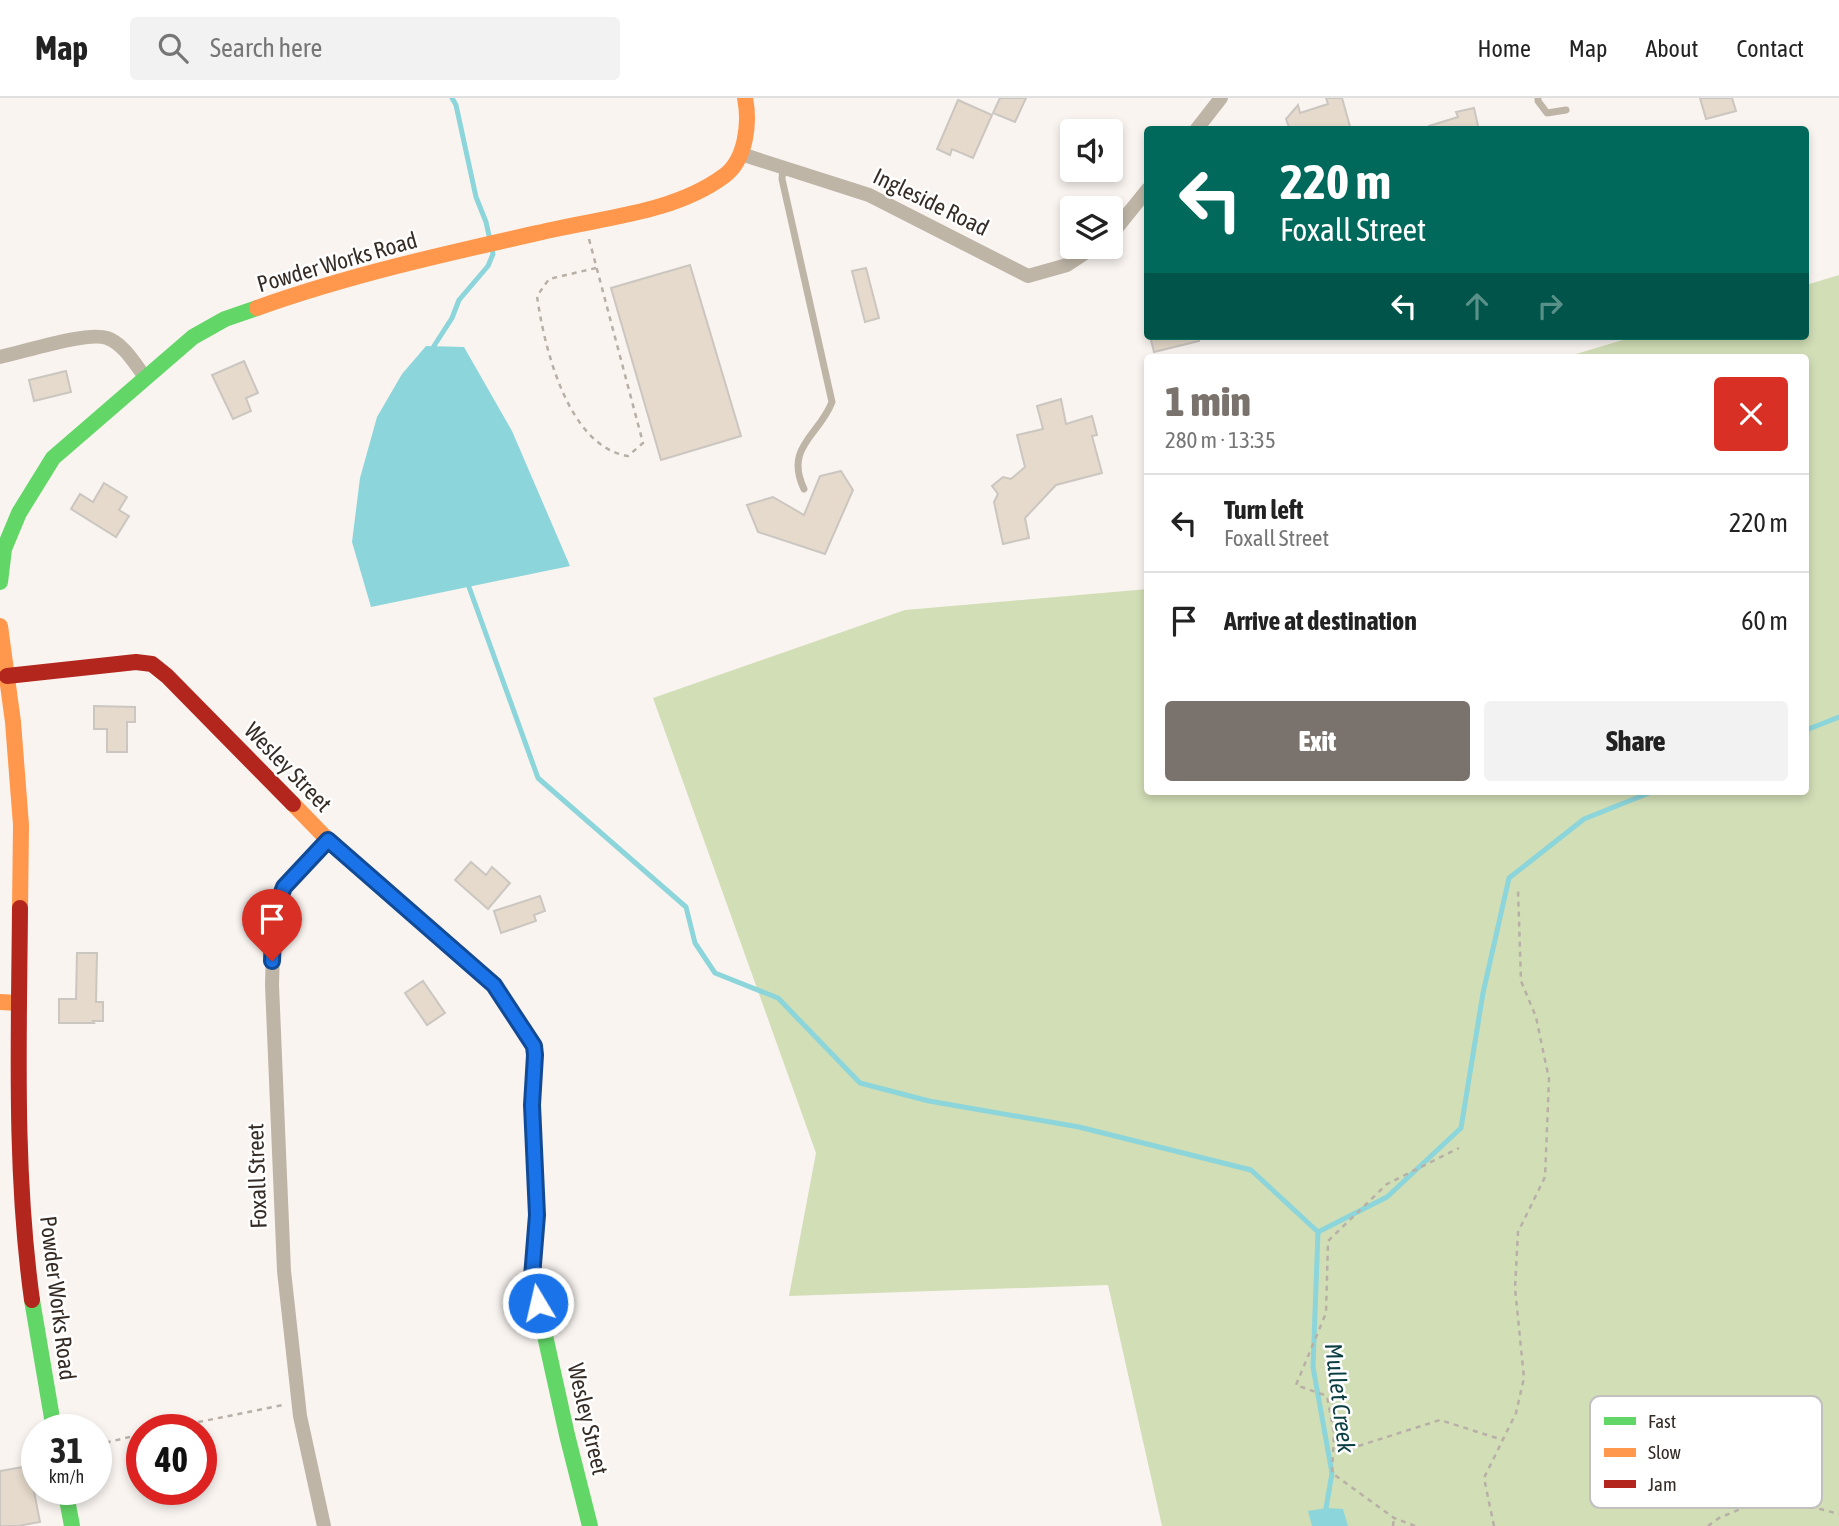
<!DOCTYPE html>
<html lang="en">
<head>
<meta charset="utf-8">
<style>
	body { margin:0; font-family:"Asap Condensed",sans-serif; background:#f2f2f2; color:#222; height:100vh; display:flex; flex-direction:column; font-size:26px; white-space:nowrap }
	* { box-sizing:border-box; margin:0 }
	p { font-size:23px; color:#767676 }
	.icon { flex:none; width:38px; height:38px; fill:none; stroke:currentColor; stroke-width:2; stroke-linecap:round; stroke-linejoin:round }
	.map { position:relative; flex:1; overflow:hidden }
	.sheet { position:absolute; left:1144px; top:256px; width:665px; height:441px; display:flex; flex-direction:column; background:#fff; border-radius:7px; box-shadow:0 4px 10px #0003 }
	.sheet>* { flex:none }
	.guide { position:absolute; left:1144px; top:28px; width:665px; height:214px; border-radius:7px; box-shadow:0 4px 10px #0003; background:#00695c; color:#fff; overflow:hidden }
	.tools { position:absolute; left:1060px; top:21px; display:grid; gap:14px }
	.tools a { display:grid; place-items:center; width:63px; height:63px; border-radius:7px; background:#fff; box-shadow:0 4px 10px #0003; font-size:35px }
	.speed { position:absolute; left:21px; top:1316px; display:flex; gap:14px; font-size:35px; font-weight:700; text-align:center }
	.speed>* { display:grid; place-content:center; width:91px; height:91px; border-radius:50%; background:#fff; box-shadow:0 4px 10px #0003; line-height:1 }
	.speed small { font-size:18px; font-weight:400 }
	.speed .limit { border:10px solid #d22; background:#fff; color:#111 }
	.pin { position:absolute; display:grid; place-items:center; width:60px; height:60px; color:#fff; margin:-72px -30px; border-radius:50% 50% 50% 0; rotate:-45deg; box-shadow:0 0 7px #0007 }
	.pin .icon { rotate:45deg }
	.me { position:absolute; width:77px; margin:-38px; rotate:351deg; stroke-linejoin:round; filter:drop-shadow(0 0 5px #0008) }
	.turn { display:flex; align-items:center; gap:24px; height:147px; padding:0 21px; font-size:32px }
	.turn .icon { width:91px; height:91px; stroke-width:2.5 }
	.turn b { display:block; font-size:49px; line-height:60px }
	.lanes { display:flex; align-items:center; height:66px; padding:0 21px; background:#0003; justify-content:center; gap:35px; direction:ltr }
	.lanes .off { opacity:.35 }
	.round { display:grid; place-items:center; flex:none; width:74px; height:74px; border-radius:7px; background:#f2f2f2 }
	.head { display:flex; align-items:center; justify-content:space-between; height:119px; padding:0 21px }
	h1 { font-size:42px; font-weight:800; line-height:52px; color:#7a726c }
	.action { display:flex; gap:14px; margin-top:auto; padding:14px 21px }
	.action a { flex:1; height:80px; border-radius:7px; background:#7a726c; color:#fff; font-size:28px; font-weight:800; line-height:80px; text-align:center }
	.action a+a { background:#f2f2f2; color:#222 }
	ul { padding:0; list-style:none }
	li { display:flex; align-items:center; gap:21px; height:98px; padding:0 21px; border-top:2px solid #e0e0e0 }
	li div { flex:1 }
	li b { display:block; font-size:26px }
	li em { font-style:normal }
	header { display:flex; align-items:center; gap:42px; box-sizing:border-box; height:98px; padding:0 35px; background:#fff; border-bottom:2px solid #e0e0e0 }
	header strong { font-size:33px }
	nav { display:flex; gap:38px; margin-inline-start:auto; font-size:24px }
	.search { width:490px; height:63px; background:#f2f2f2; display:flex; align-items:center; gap:18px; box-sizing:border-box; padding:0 24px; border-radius:7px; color:#767676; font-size:26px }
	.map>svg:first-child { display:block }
	.forest { fill:#d2deb6 }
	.water { fill:#8cd5da }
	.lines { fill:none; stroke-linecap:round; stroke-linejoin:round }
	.stream { stroke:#8cd5da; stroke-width:5 }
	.building { fill:#e5dacb; stroke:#cbc6c0; stroke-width:2 }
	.path { stroke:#b8b0a6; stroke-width:2.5; stroke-dasharray:5 5; stroke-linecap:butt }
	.lane { stroke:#beb5a7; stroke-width:7 }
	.street { stroke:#beb5a7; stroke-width:14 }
	.fast { stroke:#63d668; stroke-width:16 }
	.slow { stroke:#ff974d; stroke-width:16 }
	.jam { stroke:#b3261e; stroke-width:16 }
	.route-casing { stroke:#114b97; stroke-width:18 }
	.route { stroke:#1a73e8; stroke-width:12 }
	.labels { text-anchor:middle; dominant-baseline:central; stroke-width:5; stroke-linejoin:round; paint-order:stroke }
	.street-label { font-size:23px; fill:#352c25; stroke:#fff }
	.water-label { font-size:24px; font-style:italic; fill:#0b3e42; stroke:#fff }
	.key { fill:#fff; stroke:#c2c0be; stroke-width:2 }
	.key-label { font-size:19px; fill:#352c25 }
</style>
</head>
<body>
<header>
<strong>Map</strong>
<div class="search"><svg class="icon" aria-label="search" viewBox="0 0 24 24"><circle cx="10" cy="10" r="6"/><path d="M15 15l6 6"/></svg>Search here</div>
<nav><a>Home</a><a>Map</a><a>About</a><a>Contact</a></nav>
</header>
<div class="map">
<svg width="1839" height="1428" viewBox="0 0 1839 1428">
	<rect width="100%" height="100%" fill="#f9f4f0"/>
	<path class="forest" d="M1839 177V1428H1162L1108 1187 789 1198 816 1055 653 600 905 512 1148 491V693H1806V259H1566L1636 238H1806V187Z"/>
	<g class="water">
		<path d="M426 248 464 249 512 333 570 468 371 509 352 444 360 380 377 319 402 276Z"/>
		<path d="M1327 1410 1343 1411 1348 1428H1312L1308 1413Z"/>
	</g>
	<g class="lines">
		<g class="stream">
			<path d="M452 0 456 7 476 99 486 124 490 142"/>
			<path d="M434 248 452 220 459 202 488 168 493 156 492 151"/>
			<path d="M469 489 538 680 686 809 695 845 715 875 778 900 860 985 929 1003 1079 1029 1251 1072 1318 1134"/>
			<path d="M1806 632 1839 619"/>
			<path d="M1318 1134 1387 1099 1461 1030 1483 895 1509 780 1584 721 1654 693"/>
			<path d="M1318 1134 1313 1269 1332 1375 1323 1428"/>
		</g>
	</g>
	<g class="building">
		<path d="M1000 0H1026L1015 24 993 15Z"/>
		<path d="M1326 0H1342L1351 32H1290L1286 21 1298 7 1300 15 1328 6Z"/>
		<path d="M1700 0H1732L1736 13 1706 21Z"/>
		<path d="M958 2 992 17 973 60 952 51 950 57 937 51Z"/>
		<path d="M1474 10 1479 32H1430L1429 28 1458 19 1456 14Z"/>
		<path d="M690 167 741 338 661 362 611 190Z"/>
		<path d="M866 170 879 220 865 224 852 173Z"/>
		<path d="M1150 238H1199V243L1154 254Z"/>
		<path d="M244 263 258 295 246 300 251 313 233 321 212 277Z"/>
		<path d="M66 273 71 294 34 303 29 282Z"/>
		<path d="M1061 301 1066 326 1092 318 1097 337 1092 338 1102 375 1056 387 1025 420 1029 440 1003 446 994 404 998 396 992 388 1003 379 1011 381 1025 369 1017 337 1043 331 1037 308Z"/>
		<path d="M841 373 853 392 825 456 758 434 747 407 773 399 804 417 820 378Z"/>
		<path d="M104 385 127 399 119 412 129 418 116 439 71 411 80 396 93 404Z"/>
		<path d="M94 608 135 609V624H127V654H107V631H94Z"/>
		<path d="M471 764 486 777 492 769 510 785 488 811 455 782Z"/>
		<path d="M540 798 545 813 534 817 536 823 501 835 494 813Z"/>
		<path d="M77 855H97L96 904H103V923H93L94 925H59V901H76Z"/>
		<path d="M423 883 445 915 427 927 405 895Z"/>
		<path d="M29 1368 40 1424 18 1428H0V1373Z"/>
	</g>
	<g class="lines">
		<g class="path">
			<path d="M589 141 643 345 628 358C568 349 544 249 537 198L549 181 596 170"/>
			<path d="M159 1332 283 1307"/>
			<path d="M96 1347 142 1336"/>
			<path d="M1349 1351 1440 1322 1503 1342"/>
			<path d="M1393 1428 1394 1420"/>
			<path d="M1415 1428 1394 1420 1332 1375 1334 1335 1327 1298 1296 1287 1326 1215 1328 1143 1387 1086 1459 1050"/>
			<path d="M1494 1428 1484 1380 1516 1315 1524 1280 1515 1190 1518 1134 1545 1079 1549 981 1536 919 1521 883 1518 792"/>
			<path d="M1708 1428 1719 1420 1771 1398 1839 1416"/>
		</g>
		<g class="lane">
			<path d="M1538 0V3L1547 15 1566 12"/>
			<path d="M783 69 782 81 832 304C819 338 784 349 804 391"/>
		</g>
		<g class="street">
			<path d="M1196 32 1221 0"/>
			<path d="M741 56 869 97 1028 178 1067 167 1094 149"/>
			<path d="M1111 137 1148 91"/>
			<path d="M0 259C24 254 87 233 107 240 123 245 135 266 145 279"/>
			<path d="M324 1428 300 1318 284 1173 272 887 274 816 283 789 328 742"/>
		</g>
		<g class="fast">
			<path d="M0 484 4 451 19 415 53 360 193 239 225 221 257 210"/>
			<path d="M521 928 534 948 535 957 532 1007 537 1117 532 1179 567 1337 590 1428"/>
			<path d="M32 1202 54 1332"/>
			<path d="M65 1391 72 1428"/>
		</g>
		<g class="slow">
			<path d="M257 210C352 176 453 154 551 132 608 119 675 114 724 78 746 62 750 25 745 0"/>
			<path d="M0 528 13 624 21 727 20 810"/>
			<path d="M293 706 328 742 494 887 521 928"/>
			<path d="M0 904 18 905"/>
		</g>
		<g class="jam">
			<path d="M7 578 136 564 152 566 167 578 293 706"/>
			<path d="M20 810C19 940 14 1072 32 1202"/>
		</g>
	</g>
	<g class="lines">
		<g class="route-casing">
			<path id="route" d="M272 863 274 816 284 789 328 742 494 887 534 948 535 957 532 1007 537 1117 532 1179 538 1205"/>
		</g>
		<use href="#route" class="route"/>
	</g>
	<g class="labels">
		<g class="street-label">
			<text transform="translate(931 104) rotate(26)">Ingleside Road</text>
			<text transform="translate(337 164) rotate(-16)">Powder Works Road</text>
			<text transform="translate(288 669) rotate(46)">Wesley Street</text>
			<text transform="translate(257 1078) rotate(-92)">Foxall Street</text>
			<text transform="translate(58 1200) rotate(83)">Powder Works Road</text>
			<text transform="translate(588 1321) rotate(77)">Wesley Street</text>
		</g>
		<g class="water-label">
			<text transform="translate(1340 1300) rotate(83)">Mullet Creek</text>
		</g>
	</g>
	<rect x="1590" y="1298" width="232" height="112" rx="10" class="key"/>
	<rect x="1604" y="1319" width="32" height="8" fill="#63d668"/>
	<rect x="1604" y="1350" width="32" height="9" fill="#ff974d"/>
	<rect x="1604" y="1382" width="32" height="8" fill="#b3261e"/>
	<g class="key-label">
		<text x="1648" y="1330">Fast</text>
		<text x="1648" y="1361">Slow</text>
		<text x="1648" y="1393">Jam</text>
	</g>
</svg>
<div class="tools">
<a><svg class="icon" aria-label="sound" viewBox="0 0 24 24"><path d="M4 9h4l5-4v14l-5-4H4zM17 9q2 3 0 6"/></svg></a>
<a><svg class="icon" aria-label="layers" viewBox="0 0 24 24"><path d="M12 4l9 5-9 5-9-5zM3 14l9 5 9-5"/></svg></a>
</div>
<div class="speed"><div>31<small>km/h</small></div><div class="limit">40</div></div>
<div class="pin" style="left:272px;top:863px;background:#d93025"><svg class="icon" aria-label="arrive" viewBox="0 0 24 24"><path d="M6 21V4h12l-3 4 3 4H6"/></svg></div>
<svg class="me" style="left:538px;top:1205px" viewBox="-20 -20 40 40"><circle r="17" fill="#1a73e8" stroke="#fff" stroke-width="3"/><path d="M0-11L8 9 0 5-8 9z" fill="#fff"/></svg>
<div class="guide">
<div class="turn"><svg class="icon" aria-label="left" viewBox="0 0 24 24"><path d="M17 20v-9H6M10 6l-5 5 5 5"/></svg><div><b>220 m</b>Foxall Street</div></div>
<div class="lanes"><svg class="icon" aria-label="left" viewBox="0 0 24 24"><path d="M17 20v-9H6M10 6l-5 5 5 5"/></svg><svg class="icon off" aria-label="ahead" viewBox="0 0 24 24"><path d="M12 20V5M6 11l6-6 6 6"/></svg><svg class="icon off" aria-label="right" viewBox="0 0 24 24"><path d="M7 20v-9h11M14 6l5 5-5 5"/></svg></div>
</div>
<section class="sheet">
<div class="head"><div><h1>1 min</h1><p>280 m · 13:35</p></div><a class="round" style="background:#d93025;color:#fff"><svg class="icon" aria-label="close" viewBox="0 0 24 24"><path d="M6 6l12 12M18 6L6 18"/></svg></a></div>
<ul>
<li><svg class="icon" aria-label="left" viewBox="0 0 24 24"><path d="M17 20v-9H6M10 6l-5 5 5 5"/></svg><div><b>Turn left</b><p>Foxall Street</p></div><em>220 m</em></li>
<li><svg class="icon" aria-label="arrive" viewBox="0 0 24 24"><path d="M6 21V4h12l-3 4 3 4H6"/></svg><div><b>Arrive at destination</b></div><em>60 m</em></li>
</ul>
<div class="action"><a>Exit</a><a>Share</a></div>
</section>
</div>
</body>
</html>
